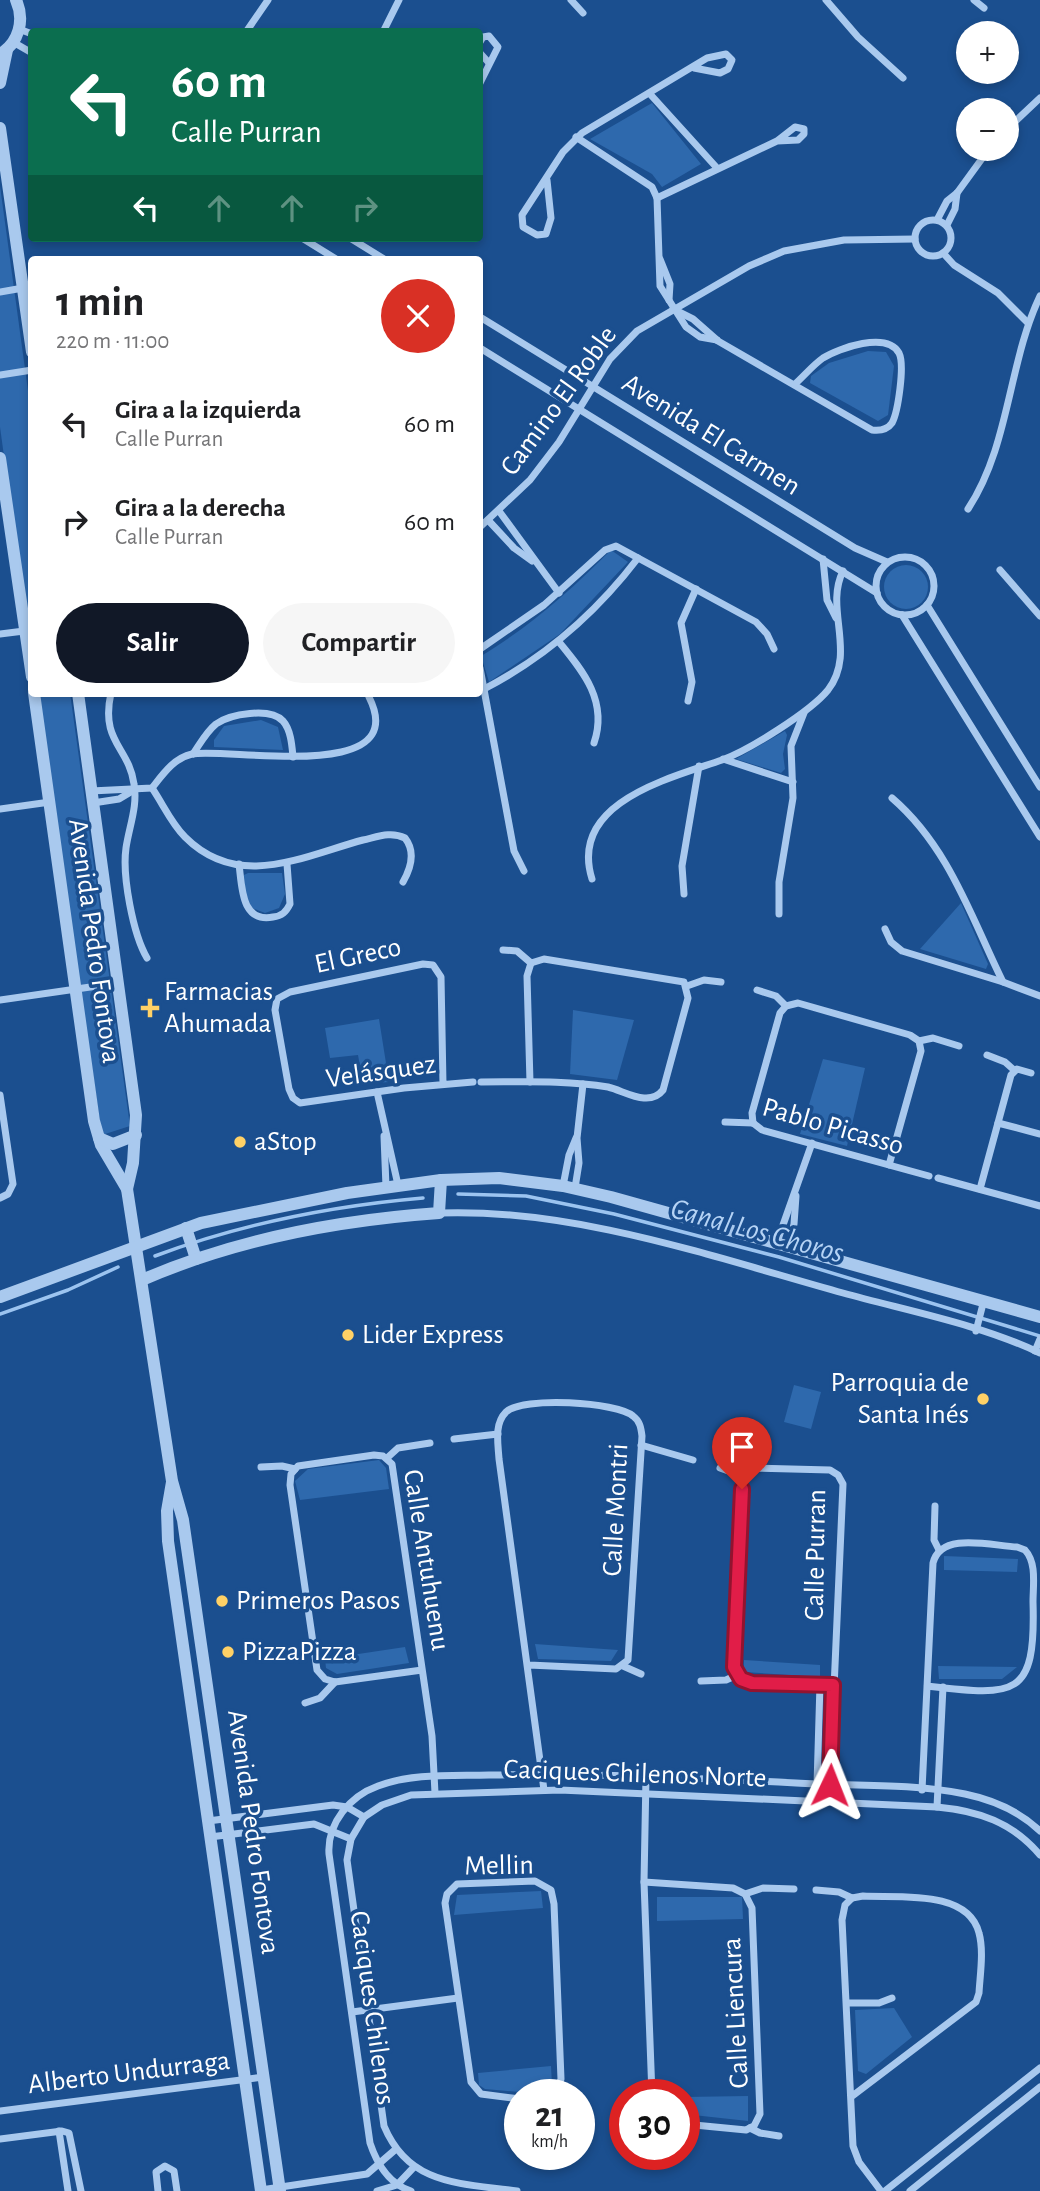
<!DOCTYPE html>
<html lang="es">
<head>
<meta charset="utf-8">
<style>
	body { margin:0; font-family:"Alegreya Sans",sans-serif; background:#f6f6f6; color:#202124; height:100vh; display:flex; flex-direction:column; font-size:26px; white-space:nowrap }
	* { box-sizing:border-box; margin:0 }
	p { font-size:23px; color:#757577 }
	.icon { flex:none; width:38px; height:38px; fill:none; stroke:currentColor; stroke-width:2; stroke-linecap:round; stroke-linejoin:round }
	.map { position:relative; flex:1; overflow:hidden }
	.drawer { position:absolute; left:28px; top:256px; width:455px; height:441px; display:flex; flex-direction:column; background:#fff; border-radius:7px; box-shadow:0 4px 10px #0003 }
	.drawer>* { flex:none }
	.guide { position:absolute; left:28px; top:28px; width:455px; height:214px; border-radius:7px; box-shadow:0 4px 10px #0003; background:#0b6e4f; color:#fff; overflow:hidden }
	.controls { position:absolute; left:956px; top:21px; display:grid; gap:14px }
	.controls a { display:grid; place-items:center; width:63px; height:63px; border-radius:50%; background:#fff; box-shadow:0 4px 10px #0003; font-size:35px }
	.speed { position:absolute; left:504px; top:2079px; display:flex; gap:14px; font-size:35px; font-weight:700; text-align:center }
	.speed>* { display:grid; place-content:center; width:91px; height:91px; border-radius:50%; background:#fff; box-shadow:0 4px 10px #0003; line-height:1 }
	.speed small { font-size:18px; font-weight:400 }
	.speed .limit { border:10px solid #d22; background:#fff; color:#111 }
	.pin { position:absolute; display:grid; place-items:center; width:60px; height:60px; color:#fff; margin:-72px -30px; border-radius:50% 50% 50% 0; rotate:-45deg; box-shadow:0 0 7px #0007 }
	.pin .icon { rotate:45deg }
	.me { position:absolute; width:77px; margin:-38px; rotate:2deg; stroke-linejoin:round; filter:drop-shadow(0 0 5px #0008) }
	.turn { display:flex; align-items:center; gap:24px; height:147px; padding:0 28px; font-size:32px }
	.turn .icon { width:91px; height:91px; stroke-width:2.5 }
	.turn b { display:block; font-size:49px; line-height:60px }
	.lanes { display:flex; align-items:center; height:66px; padding:0 28px; background:#0003; justify-content:center; gap:35px; direction:ltr }
	.lanes .off { opacity:.35 }
	.round { display:grid; place-items:center; flex:none; width:74px; height:74px; border-radius:37px; background:#f6f6f6 }
	.summary { display:flex; align-items:center; justify-content:space-between; height:119px; padding:0 28px }
	h1 { font-size:42px; font-weight:600; line-height:52px }
	.primary-button { display:flex; gap:14px; margin-top:auto; padding:14px 28px }
	.primary-button a { flex:1; height:80px; border-radius:42px; background:#111827; color:#fff; font-size:28px; font-weight:600; line-height:80px; text-align:center }
	.primary-button a+a { background:#f6f6f6; color:#202124 }
	ul { padding:0; list-style:none }
	li { display:flex; align-items:center; gap:21px; height:98px; padding:0 28px }
	li div { flex:1 }
	li b { display:block; font-size:26px }
	li em { font-style:normal }
	.map>svg:first-child { display:block }
	.green { fill:#2e69ad }
	.lines { fill:none; stroke-linecap:round; stroke-linejoin:round }
	.stream { stroke:#9cc4f0; stroke-width:3.5 }
	.minor { stroke:#a9c9ee; stroke-width:7 }
	.tertiary { stroke:#a9c9ee; stroke-width:12 }
	.route-casing { stroke:#92132f; stroke-width:18 }
	.route { stroke:#e11d48; stroke-width:12 }
	.poi-dot { fill:#ffd166; stroke:#1b4f8f; stroke-width:2.5 }
	.labels { text-anchor:middle; dominant-baseline:central; stroke-width:7; stroke-linejoin:round; paint-order:stroke }
	.street-label { font-size:28px; fill:#fff; stroke:#1b4f8f }
	.poi-label { font-size:28px; fill:#fff; stroke:#1b4f8f; text-anchor:start }
	.water-label { font-size:30px; font-style:italic; fill:#b5d3f5; stroke:#1b4f8f }
</style>
</head>
<body>
<div class="map">
<svg width="1040" height="2191" viewBox="0 0 1040 2191">
	<rect width="100%" height="100%" fill="#1b4f8f"/>
	<g class="green">
		<path d="M652 103 701 164 662 187 652 174 590 139Z"/>
		<path d="M0 186 32 420V623L27 624 0 427Z"/>
		<path d="M868 351 886 352 894 366 888 415 878 421 810 383 811 376 829 363Z"/>
		<path d="M611 550 628 562 560 634 489 682 481 656C532 625 569 592 611 550Z"/>
		<circle cx="906" cy="587" r="22"/>
		<path d="M37 693H70L130 1126 102 1135Z"/>
		<path d="M261 720 278 727 283 750 214 747V740L224 726Z"/>
		<path d="M785 731 787 735 783 754 785 769 781 773 736 759Z"/>
		<path d="M248 873H282L285 894 279 908 265 913 252 908 245 893 244 875Z"/>
		<path d="M961 903 988 964 986 969 920 949Z"/>
		<path d="M573 1010 634 1020 617 1080 570 1074Z"/>
		<path d="M379 1019 389 1082 363 1084 358 1055 330 1058 325 1028Z"/>
		<path d="M823 1059 865 1068 847 1146 800 1134Z"/>
		<path d="M794 1385 821 1392 811 1429 784 1422Z"/>
		<path d="M379 1460 386 1468 389 1489 300 1500 295 1481 308 1469Z"/>
		<path d="M944 1556 1018 1559 1017 1572 944 1570Z"/>
		<path d="M535 1644 618 1650 611 1661 538 1659Z"/>
		<path d="M405 1647 409 1663 337 1674 326 1668 325 1659Z"/>
		<path d="M744 1660 820 1665V1677L744 1672Z"/>
		<path d="M938 1666 1017 1667 1002 1679H939Z"/>
		<path d="M541 1891 543 1908 454 1915 457 1895Z"/>
		<path d="M657 1897H742L743 1919 657 1921Z"/>
		<path d="M894 2008 912 2037 866 2074 858 2071 855 2010Z"/>
		<path d="M551 2066 552 2085 543 2094 485 2089 479 2085 478 2073Z"/>
		<path d="M748 2096V2121L684 2114V2097Z"/>
	</g>
	<g class="lines">
		<g class="stream">
			<path d="M458 1194 526 1196 614 1214 779 1257 1040 1336"/>
			<path d="M155 1256C241 1224 331 1206 423 1198"/>
			<path d="M0 1314 68 1290 118 1267"/>
		</g>
		<g class="minor">
			<path d="M571 0 583 13"/>
			<path d="M826 0 858 37 903 78"/>
			<path d="M974 0 984 8"/>
			<path d="M19 29 32 34"/>
			<path d="M246 32 268 0"/>
			<path d="M383 32 399 0"/>
			<path d="M13 42 32 53"/>
			<path d="M480 42 483 37 489 36 498 47 480 83"/>
			<path d="M480 53 489 63"/>
			<path d="M650 94 717 168"/>
			<path d="M1006 130 1040 98"/>
			<path d="M576 137 652 187 657 198 660 286 686 327 700 337 717 340"/>
			<path d="M547 180 551 218 546 234 537 235 523 227 522 215 563 152 582 133 707 58 726 54 732 60 728 69 720 73 694 68"/>
			<path d="M657 198 777 141 795 127 804 129V134L798 140 777 141"/>
			<circle cx="933" cy="238" r="18"/>
			<path d="M937 220 947 201 957 193 989 149"/>
			<path d="M947 225 955 209 957 193"/>
			<path d="M302 238 336 259"/>
			<path d="M350 238 384 259"/>
			<path d="M943 253 954 265 998 293 1028 323"/>
			<path d="M660 259 670 284 669 300"/>
			<path d="M0 292 23 288"/>
			<path d="M673 309 693 319 718 341 872 430C880 431 887 430 892 423 898 412 905 365 899 353 887 331 839 348 823 358 813 365 804 376 795 384"/>
			<path d="M480 317 855 548 887 562"/>
			<path d="M480 348 877 593"/>
			<path d="M0 375 32 370"/>
			<path d="M968 509C1010 445 1008 363 1040 296"/>
			<path d="M499 511 559 593"/>
			<path d="M488 520 514 548 532 561"/>
			<path d="M480 527 530 480 559 442 610 359 637 331 749 266 784 251 844 240 915 239"/>
			<circle cx="905" cy="586" r="29"/>
			<path d="M823 559 827 600 836 618"/>
			<path d="M1000 570 1040 616"/>
			<path d="M927 605 1040 787"/>
			<path d="M902 615 1040 837"/>
			<path d="M0 634 32 630"/>
			<path d="M559 642C584 672 608 702 594 743"/>
			<path d="M480 649 544 605 605 550 616 546 756 622 767 634 774 649"/>
			<path d="M480 668 514 851 524 871"/>
			<path d="M486 688C547 656 596 613 638 558"/>
			<path d="M111 693C100 742 129 747 134 784 138 806 129 827 126 848 122 876 133 934 147 958"/>
			<path d="M688 701 692 682 681 623 696 589"/>
			<path d="M193 754C200 744 206 732 216 724 230 714 270 707 283 721 291 730 292 746 293 757"/>
			<path d="M723 759 793 782"/>
			<path d="M152 788C163 804 171 823 185 837 239 891 303 856 363 840 377 837 391 831 405 838 416 852 411 868 403 882"/>
			<path d="M91 791 152 788C163 774 174 758 192 754 228 747 413 785 369 697"/>
			<path d="M892 798C949 847 971 917 1003 982L1040 996"/>
			<path d="M93 803 119 799 134 790"/>
			<path d="M0 809 50 802"/>
			<path d="M239 864C242 887 241 923 273 917 282 916 286 912 290 904L287 864"/>
			<path d="M592 879C568 802 671 778 722 760 749 750 810 712 828 690 857 652 824 609 843 571"/>
			<path d="M684 894 682 866 699 766"/>
			<path d="M779 914V882L793 798 791 746 804 713"/>
			<path d="M885 929 891 942 902 951 1003 982"/>
			<path d="M503 950 517 951 531 963"/>
			<path d="M687 986 704 980 721 982"/>
			<path d="M757 990 776 996 786 1006"/>
			<path d="M0 1000 118 983"/>
			<path d="M919 1041 933 1038 959 1046"/>
			<path d="M987 1055 1005 1062 1014 1070"/>
			<path d="M481 1082C523 1082 566 1080 608 1087 625 1091 649 1108 663 1090L688 998 684 982 544 959 531 963"/>
			<path d="M530 1082 527 976 531 963"/>
			<path d="M443 1084 441 977 433 965 423 964 290 992 277 999 275 1010 289 1089 293 1098 300 1103 404 1088 473 1082"/>
			<path d="M377 1092 398 1185"/>
			<path d="M0 1095 13 1184 8 1194 0 1198"/>
			<path d="M725 1122 753 1123"/>
			<path d="M753 1123 752 1113 780 1013 786 1006 798 1003 910 1035 919 1041 921 1051 889 1165"/>
			<path d="M753 1123 762 1130 929 1176"/>
			<path d="M998 1123 1040 1134"/>
			<path d="M384 1136 386 1187"/>
			<path d="M938 1178 1040 1206"/>
			<path d="M563 1186 569 1155 576 1138"/>
			<path d="M575 1188 579 1163 577 1138 583 1084"/>
			<path d="M980 1189 1011 1075 1017 1069 1031 1073"/>
			<path d="M439 1213C574 1208 713 1257 843 1293 908 1311 979 1324 1040 1353"/>
			<path d="M777 1242 812 1143"/>
			<path d="M789 1245 794 1224 796 1196"/>
			<path d="M976 1331 984 1300"/>
			<path d="M1035 1351 1040 1339"/>
			<path d="M454 1439 498 1434"/>
			<path d="M641 1445 693 1460"/>
			<path d="M387 1458 398 1448 430 1443"/>
			<path d="M261 1467 282 1466 295 1469"/>
			<path d="M720 1468 745 1477"/>
			<path d="M935 1506 934 1540 939 1550"/>
			<path d="M529 1665 616 1669 628 1660 642 1436C641 1428 640 1421 633 1416 617 1402 522 1396 506 1412 494 1424 498 1443 499 1459L544 1790"/>
			<path d="M623 1666 641 1674"/>
			<path d="M422 1670 335 1682 325 1679 317 1670 290 1485 291 1474 298 1466 374 1455 383 1456 392 1464 432 1736 435 1793"/>
			<path d="M701 1681 726 1680 737 1675"/>
			<path d="M305 1703 320 1698 335 1682"/>
			<path d="M646 1776 644 1882 652 2095"/>
			<path d="M817 1785 820 1684"/>
			<path d="M922 1790 933 1563C941 1531 992 1546 1017 1547L1025 1550C1037 1563 1033 1585 1033 1602 1036 1699 1015 1696 927 1686"/>
			<path d="M829 1802 843 1484 838 1475 830 1470 757 1468 749 1473 742 1484 735 1671 741 1679 752 1683 833 1684"/>
			<path d="M937 1807 943 1687"/>
			<path d="M208 1821 333 1805 347 1807 364 1817"/>
			<path d="M210 1837 314 1824 351 1839"/>
			<path d="M644 1882 733 1888 745 1894 752 1908 760 2114 754 2126 746 2130 684 2124"/>
			<path d="M816 1890 839 1892 852 1898"/>
			<path d="M745 1894 763 1888 794 1889"/>
			<path d="M847 2003H879L892 1998"/>
			<path d="M352 2012 458 1998"/>
			<path d="M851 2097 976 2002 979 1993C980 1975 984 1951 979 1933 968 1889 898 1898 863 1896L852 1898 845 1905 842 1920 853 2146 859 2162 881 2191"/>
			<path d="M520 2099 481 2094 471 2082 445 1903 447 1894 457 1884 535 1881 551 1890 554 1904 561 2079 556 2095"/>
			<path d="M0 2111 263 2077"/>
			<path d="M750 2128 760 2133 779 2136"/>
			<path d="M59 2131 68 2191"/>
			<path d="M0 2139 62 2131 69 2133 81 2191"/>
			<path d="M261 2190 367 2174 396 2149"/>
			<path d="M158 2191 156 2172 165 2166 174 2171 177 2191"/>
			<path d="M377 2191 397 2185 414 2167"/>
			<path d="M411 2191C389 2184 377 2164 370 2143L329 1854C327 1823 350 1796 378 1786 413 1773 452 1776 489 1775 591 1773 694 1778 796 1783 851 1786 911 1783 965 1794 994 1800 1019 1811 1040 1831"/>
			<path d="M517 2191C461 2183 409 2186 384 2126L347 1860 351 1839 364 1817 382 1805 411 1795 560 1790 937 1807C979 1811 1012 1822 1040 1855"/>
			<path d="M885 2191 1040 2068"/>
			<path d="M910 2191 1040 2087"/>
		</g>
		<g class="tertiary">
			<path d="M0 54C19 43 25 20 16 0"/>
			<path d="M0 83 7 50"/>
			<path d="M0 128 32 352"/>
			<path d="M0 458 32 677"/>
			<path d="M34 693 94 1121 101 1145 127 1189 172 1481 183 1520 280 2191"/>
			<path d="M78 693 136 1115 133 1163 127 1189"/>
			<path d="M99 1138 113 1144 136 1135"/>
			<path d="M186 1228 196 1259"/>
			<path d="M142 1280C234 1240 340 1220 439 1213L441 1180"/>
			<path d="M0 1297 201 1223 347 1193 441 1180 499 1178 563 1186 611 1197 1040 1317"/>
			<path d="M172 1482 167 1511 168 1541 261 2191"/>
		</g>
	</g>
	<g class="lines">
		<g class="route-casing">
			<path id="route" d="M742 1489 734 1667 741 1679 752 1683 833 1685 830 1785"/>
		</g>
		<use href="#route" class="route"/>
	</g>
	<g class="poi-dot">
		<path d="M146.5 997.5h7v7h7v7h-7v7h-7v-7h-7v-7h7z"/>
		<circle cx="240" cy="1142" r="7"/>
		<circle cx="348" cy="1335" r="7"/>
		<circle cx="983" cy="1399" r="7"/>
		<circle cx="222" cy="1601" r="7"/>
		<circle cx="228" cy="1652" r="7"/>
	</g>
	<g class="labels">
		<g class="street-label">
			<text transform="translate(559 401) rotate(-54)">Camino El Roble</text>
			<text transform="translate(711 435) rotate(32)">Avenida El Carmen</text>
			<text transform="translate(94 941) rotate(82)">Avenida Pedro Fontova</text>
			<text transform="translate(358 956) rotate(-12)">El Greco</text>
			<text transform="translate(381 1072) rotate(-8)">Velásquez</text>
			<text transform="translate(833 1127) rotate(16)">Pablo Picasso</text>
			<text transform="translate(616 1510) rotate(-87)">Calle Montri</text>
			<text transform="translate(816 1555) rotate(-89)">Calle Purran</text>
			<text transform="translate(426 1560) rotate(81)">Calle Antuhuenu</text>
			<text transform="translate(635 1774) rotate(2)">Caciques Chilenos Norte</text>
			<text transform="translate(253 1832) rotate(82)">Avenida Pedro Fontova</text>
			<text transform="translate(499 1866) rotate(-1)">Mellin</text>
			<text transform="translate(372 2008) rotate(82)">Caciques Chilenos</text>
			<text transform="translate(736 2013) rotate(-93)">Calle Liencura</text>
			<text transform="translate(129 2073) rotate(-7)">Alberto Undurraga</text>
		</g>
		<g class="poi-label">
			<text x="164" y="992">Farmacias<tspan x="164" dy="32">Ahumada</tspan></text>
			<text x="254" y="1142">aStop</text>
			<text x="362" y="1335">Lider Express</text>
			<text x="969" y="1383" text-anchor="end">Parroquia de<tspan x="969" dy="32">Santa Inés</tspan></text>
			<text x="236" y="1601">Primeros Pasos</text>
			<text x="242" y="1652">PizzaPizza</text>
		</g>
		<g class="water-label">
			<text transform="translate(757 1231) rotate(15)">Canal Los Choros</text>
		</g>
	</g>
</svg>
<div class="controls">
<a>+</a>
<a>−</a>
</div>
<div class="speed"><div>21<small>km/h</small></div><div class="limit">30</div></div>
<div class="pin" style="left:742px;top:1489px;background:#d93025"><svg class="icon" aria-label="arrive" viewBox="0 0 24 24"><path d="M6 21V4h12l-3 4 3 4H6"/></svg></div>
<svg class="me" style="left:830px;top:1785px" viewBox="-20 -20 40 40"><path d="M0-17L14 15 0 8-14 15z" fill="#e11d48" stroke="#fff" stroke-width="4"/></svg>
<div class="guide">
<div class="turn"><svg class="icon" aria-label="left" viewBox="0 0 24 24"><path d="M17 20v-9H6M10 6l-5 5 5 5"/></svg><div><b>60 m</b>Calle Purran</div></div>
<div class="lanes"><svg class="icon" aria-label="left" viewBox="0 0 24 24"><path d="M17 20v-9H6M10 6l-5 5 5 5"/></svg><svg class="icon off" aria-label="ahead" viewBox="0 0 24 24"><path d="M12 20V5M6 11l6-6 6 6"/></svg><svg class="icon off" aria-label="ahead" viewBox="0 0 24 24"><path d="M12 20V5M6 11l6-6 6 6"/></svg><svg class="icon off" aria-label="right" viewBox="0 0 24 24"><path d="M7 20v-9h11M14 6l5 5-5 5"/></svg></div>
</div>
<section class="drawer">
<div class="summary"><div><h1>1 min</h1><p>220 m · 11:00</p></div><a class="round" style="background:#d93025;color:#fff"><svg class="icon" aria-label="close" viewBox="0 0 24 24"><path d="M6 6l12 12M18 6L6 18"/></svg></a></div>
<ul>
<li><svg class="icon" aria-label="left" viewBox="0 0 24 24"><path d="M17 20v-9H6M10 6l-5 5 5 5"/></svg><div><b>Gira a la izquierda</b><p>Calle Purran</p></div><em>60 m</em></li>
<li><svg class="icon" aria-label="right" viewBox="0 0 24 24"><path d="M7 20v-9h11M14 6l5 5-5 5"/></svg><div><b>Gira a la derecha</b><p>Calle Purran</p></div><em>60 m</em></li>
</ul>
<div class="primary-button"><a>Salir</a><a>Compartir</a></div>
</section>
</div>
</body>
</html>
